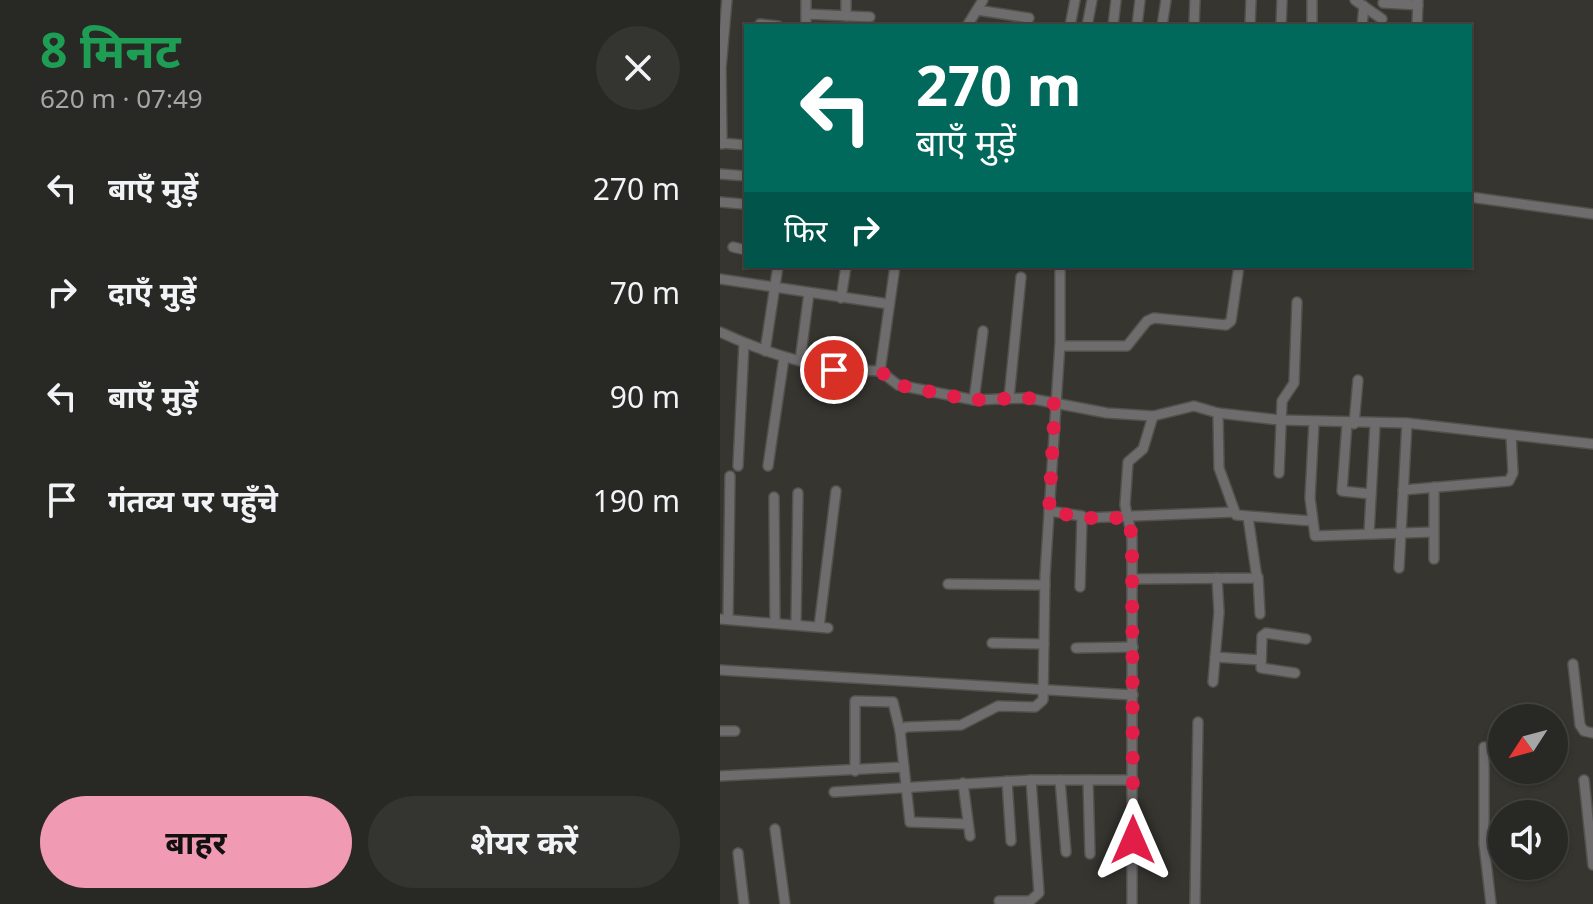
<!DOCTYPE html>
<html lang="hi">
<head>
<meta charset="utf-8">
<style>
	body { margin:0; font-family:"Noto Sans","Noto Sans Devanagari",sans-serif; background:#343431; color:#f1f3f6; height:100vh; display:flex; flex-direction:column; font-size:30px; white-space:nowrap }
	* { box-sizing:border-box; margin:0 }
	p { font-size:26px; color:#a5a6a6 }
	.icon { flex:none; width:44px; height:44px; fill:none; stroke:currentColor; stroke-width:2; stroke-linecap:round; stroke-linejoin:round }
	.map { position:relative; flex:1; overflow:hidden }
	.drawer { display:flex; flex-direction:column; background:#282824; width:720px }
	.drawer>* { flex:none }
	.guide { position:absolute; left:24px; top:24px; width:728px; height:244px; border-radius:0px; box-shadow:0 2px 6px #0004,0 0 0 2px #444441; background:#00695c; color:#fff; overflow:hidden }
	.needle { width:52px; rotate:234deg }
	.buttons { position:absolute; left:768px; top:704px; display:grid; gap:16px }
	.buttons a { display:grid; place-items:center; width:80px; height:80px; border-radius:50%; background:#282824; box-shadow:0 2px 6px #0004,0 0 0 2px #444441; font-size:40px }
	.pin { position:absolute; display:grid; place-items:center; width:68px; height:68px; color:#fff; margin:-34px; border:4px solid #fff; border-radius:50%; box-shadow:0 2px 8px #0007 }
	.me { position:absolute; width:88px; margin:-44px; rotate:0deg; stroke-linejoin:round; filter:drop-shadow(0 0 6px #0008) }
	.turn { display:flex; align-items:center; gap:28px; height:168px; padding:0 40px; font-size:36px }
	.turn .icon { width:104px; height:104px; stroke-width:2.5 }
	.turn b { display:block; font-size:56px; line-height:68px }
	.then { display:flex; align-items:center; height:76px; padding:0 40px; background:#0003; gap:16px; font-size:30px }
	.round { display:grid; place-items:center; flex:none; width:84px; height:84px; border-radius:42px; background:#343431 }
	.headline { display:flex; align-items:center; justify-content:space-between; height:136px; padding:0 40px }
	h1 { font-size:48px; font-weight:700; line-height:60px; color:#1e9e55 }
	.action { display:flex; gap:16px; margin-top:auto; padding:16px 40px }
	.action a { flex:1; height:92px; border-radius:48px; background:#f19ab3; color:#111; font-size:32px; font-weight:700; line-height:92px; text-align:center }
	.action a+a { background:#343431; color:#f1f3f6 }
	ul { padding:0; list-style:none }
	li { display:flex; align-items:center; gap:24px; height:104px; padding:0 40px }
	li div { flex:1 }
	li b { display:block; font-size:30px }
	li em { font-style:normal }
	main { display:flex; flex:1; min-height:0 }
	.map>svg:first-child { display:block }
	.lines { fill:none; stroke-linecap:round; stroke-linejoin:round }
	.minor-casing { stroke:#52514c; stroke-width:12 }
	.minor { stroke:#6f6c6d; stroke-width:9 }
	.route { stroke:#e11d48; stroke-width:14; stroke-dasharray:0 25.2 }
</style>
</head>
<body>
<main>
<section class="drawer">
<div class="headline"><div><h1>8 मिनट</h1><p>620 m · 07:49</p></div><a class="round"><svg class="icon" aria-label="close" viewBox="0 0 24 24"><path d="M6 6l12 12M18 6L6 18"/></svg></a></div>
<ul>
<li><svg class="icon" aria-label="left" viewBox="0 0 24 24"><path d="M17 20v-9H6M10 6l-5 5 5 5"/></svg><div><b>बाएँ मुड़ें</b></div><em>270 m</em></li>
<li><svg class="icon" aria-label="right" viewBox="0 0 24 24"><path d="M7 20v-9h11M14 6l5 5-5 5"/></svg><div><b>दाएँ मुड़ें</b></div><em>70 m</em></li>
<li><svg class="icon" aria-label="left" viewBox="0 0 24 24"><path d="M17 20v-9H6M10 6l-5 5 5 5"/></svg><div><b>बाएँ मुड़ें</b></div><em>90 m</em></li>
<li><svg class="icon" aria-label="arrive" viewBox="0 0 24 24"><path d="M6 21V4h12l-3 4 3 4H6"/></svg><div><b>गंतव्य पर पहुँचे</b></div><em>190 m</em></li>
</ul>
<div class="action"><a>बाहर</a><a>शेयर करें</a></div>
</section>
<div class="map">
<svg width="873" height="904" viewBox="0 0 873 904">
	<rect width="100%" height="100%" fill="#363530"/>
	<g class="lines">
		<g class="minor-casing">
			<g id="minor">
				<path d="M86 0V26"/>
				<path d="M635 0 662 19"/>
				<path d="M663 3 698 5"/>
				<path d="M257 10 309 18"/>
				<path d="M86 14 150 17"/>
				<path d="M126 16V0"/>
				<path d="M40 24 58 26"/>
				<path d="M247 26 263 0"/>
				<path d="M350 26 355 0"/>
				<path d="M367 26 372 0"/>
				<path d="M393 26 396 0"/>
				<path d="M417 26 420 0"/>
				<path d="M442 26 446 0"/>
				<path d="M474 26 475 0"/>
				<path d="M530 26 531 0"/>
				<path d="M561 26 562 0"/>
				<path d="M592 26V0"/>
				<path d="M642 26 644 6"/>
				<path d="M697 26 698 1"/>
				<path d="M0 143 26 145"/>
				<path d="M2 144 1 68 7 0"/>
				<path d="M0 174 26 176"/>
				<path d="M750 197 873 214"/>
				<path d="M0 202 23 204"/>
				<path d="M13 247 26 250"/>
				<path d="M0 279 169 304"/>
				<path d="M121 298 126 266"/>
				<path d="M0 332C54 357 101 370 160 371L175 266"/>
				<path d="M340 346H407L427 321 434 318 506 325 511 321 519 266"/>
				<path d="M45 351 58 266"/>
				<path d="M80 361 89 293"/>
				<path d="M160 371 178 385 254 400 308 398 387 413 433 416 474 406 498 413 560 420 687 423 873 444"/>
				<path d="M289 398 301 277"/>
				<path d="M254 400 263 331"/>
				<path d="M498 413 499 468 516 515 592 521"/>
				<path d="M594 422 590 498 595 536 713 532"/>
				<path d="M627 424 622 491 651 494"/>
				<path d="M634 424 638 380"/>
				<path d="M18 466 24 343"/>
				<path d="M48 466 64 358"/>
				<path d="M559 473 562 401 574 383 577 302"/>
				<path d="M683 490 789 481 793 473 791 435"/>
				<path d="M54 497 55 623"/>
				<path d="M329 511 362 516 360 587"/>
				<path d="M363 518 515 512"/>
				<path d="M649 533 655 425"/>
				<path d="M714 559V487"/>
				<path d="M679 568 687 423"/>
				<path d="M538 577 540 614"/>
				<path d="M412 579 537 578 528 517"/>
				<path d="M228 584 325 585"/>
				<path d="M0 619 108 628"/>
				<path d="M8 619 10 476"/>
				<path d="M76 625 78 493"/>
				<path d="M99 627 116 491"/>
				<path d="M272 643 324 644"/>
				<path d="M356 648 413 647"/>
				<path d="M495 657 541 660"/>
				<path d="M853 664 860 725 864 731 873 733"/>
				<path d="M0 670 413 695"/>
				<path d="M575 673 541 668 542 636 546 633 586 639"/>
				<path d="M493 682 499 612 497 578"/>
				<path d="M0 731H15"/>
				<path d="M764 747V844L771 904"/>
				<path d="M135 771V701L173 702 180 731"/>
				<path d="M0 776 184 767"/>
				<path d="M340 780 346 852"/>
				<path d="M368 780 370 854"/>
				<path d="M864 780 873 865"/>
				<path d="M287 781 291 841"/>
				<path d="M243 783 250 836"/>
				<path d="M114 792 311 780H413"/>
				<path d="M248 824 190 822 180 731 186 727 241 725 278 706 315 707 323 700 325 576 340 343V266"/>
				<path d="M55 829 65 904"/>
				<path d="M18 853 24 904"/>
				<path d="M279 901H310L319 893 311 780"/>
				<path d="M412 904V537L405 505 408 462 423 449 433 416"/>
				<path d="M475 904 478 722"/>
			</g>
		</g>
		<use href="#minor" class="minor"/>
	</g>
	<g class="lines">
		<path class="route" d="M114 370 160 371 178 385 251 400 308 398 335 404 329 511 363 518H408L412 537 413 840"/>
	</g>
</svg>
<div class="buttons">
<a><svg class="needle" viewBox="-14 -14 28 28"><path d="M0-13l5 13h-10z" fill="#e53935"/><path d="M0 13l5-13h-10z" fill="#a5a6a6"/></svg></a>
<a><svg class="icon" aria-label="sound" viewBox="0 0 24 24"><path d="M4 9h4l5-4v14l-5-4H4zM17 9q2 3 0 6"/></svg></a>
</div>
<div class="pin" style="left:114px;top:370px;background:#d93025"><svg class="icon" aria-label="arrive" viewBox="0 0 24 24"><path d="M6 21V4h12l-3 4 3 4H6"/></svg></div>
<svg class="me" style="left:413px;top:840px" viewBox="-20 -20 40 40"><path d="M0-17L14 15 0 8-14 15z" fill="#e11d48" stroke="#fff" stroke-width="4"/></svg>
<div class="guide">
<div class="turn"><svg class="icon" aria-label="left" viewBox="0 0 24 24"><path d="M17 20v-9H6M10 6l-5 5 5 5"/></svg><div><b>270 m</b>बाएँ मुड़ें</div></div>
<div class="then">फिर<svg class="icon" aria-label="right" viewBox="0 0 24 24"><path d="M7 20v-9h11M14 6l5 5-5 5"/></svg></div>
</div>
</div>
</main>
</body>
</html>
